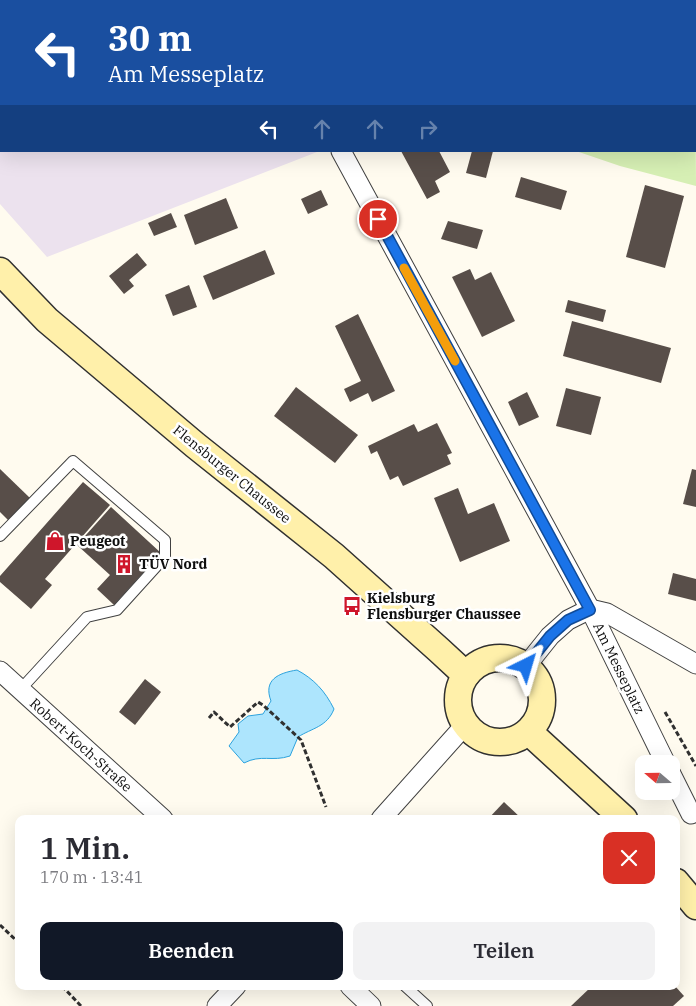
<!DOCTYPE html>
<html lang="de">
<head>
<meta charset="utf-8">
<style>
	body { margin:0; font-family:"IBM Plex Serif",serif; background:#f2f2f3; color:#2b2b33; height:100vh; display:flex; flex-direction:column; font-size:19px; white-space:nowrap }
	* { box-sizing:border-box; margin:0 }
	p { font-size:16px; color:#7c7c81 }
	.icon { flex:none; width:28px; height:28px; fill:none; stroke:currentColor; stroke-width:2; stroke-linecap:round; stroke-linejoin:round }
	.map { position:relative; flex:1; overflow:hidden }
	.side { position:absolute; left:15px; top:815px; width:665px; height:175px; display:flex; flex-direction:column; background:#fff; border-radius:10px; box-shadow:0 5px 20px #0002 }
	.side>* { flex:none }
	.hud { position:absolute; left:0px; top:0px; width:696px; height:152px; box-shadow:0 5px 20px #0002; background:#1a4fa0; color:#fff; overflow:hidden }
	.needle { width:32px; rotate:290deg }
	.buttons { position:absolute; left:635px; top:755px; display:grid; gap:10px }
	.buttons a { display:grid; place-items:center; width:45px; height:45px; border-radius:10px; background:#fff; box-shadow:0 5px 20px #0002; font-size:25px }
	.pin { position:absolute; display:grid; place-items:center; width:42px; height:42px; color:#fff; margin:-21px; border:2px solid #fff; border-radius:50%; box-shadow:0 1px 5px #0007 }
	.me { position:absolute; width:55px; margin:-28px; rotate:40deg; stroke-linejoin:round; filter:drop-shadow(0 0 4px #0008) }
	.turn { display:flex; align-items:center; gap:18px; height:105px; padding:0 25px; font-size:22px }
	.turn .icon { width:65px; height:65px; stroke-width:2.5 }
	.turn b { display:block; font-size:35px; line-height:42px }
	.lanes { display:flex; align-items:center; height:48px; padding:0 25px; background:#0003; justify-content:center; gap:25px; direction:ltr }
	.lanes .off { opacity:.35 }
	.round { display:grid; place-items:center; flex:none; width:52px; height:52px; border-radius:10px; background:#f2f2f3 }
	.overview { display:flex; align-items:center; justify-content:space-between; height:85px; padding:0 25px }
	h1 { font-size:30px; font-weight:600; line-height:38px }
	.cta { display:flex; gap:10px; margin-top:auto; padding:10px 25px }
	.cta a { flex:1; height:58px; border-radius:10px; background:#111827; color:#fff; font-size:20px; font-weight:600; line-height:58px; text-align:center }
	.cta a+a { background:#f2f2f3; color:#2b2b33 }
	.map>svg:first-child { display:block }
	.industrial { fill:#ece2ee }
	.green { fill:#d6efb4 }
	.water { fill:#ade5fd; stroke:#2ca2dd }
	.building { fill:#584e49 }
	.lines { fill:none; stroke-linecap:round; stroke-linejoin:round }
	.service-casing { stroke:#414141; stroke-width:12 }
	.minor-casing { stroke:#414141; stroke-width:21 }
	.secondary-casing { stroke:#303030; stroke-width:29 }
	.path { stroke:#303030; stroke-width:3; stroke-dasharray:5 2.5; stroke-linecap:butt }
	.service { stroke:#fff; stroke-width:10 }
	.minor { stroke:#fff; stroke-width:19 }
	.secondary { stroke:#fff0aa; stroke-width:26 }
	.route-casing { stroke:#114b97; stroke-width:12 }
	.route { stroke:#1a73e8; stroke-width:9 }
	.slow { stroke:#f59e0b; stroke-width:9 }
	.labels { text-anchor:middle; dominant-baseline:central; stroke-width:5; stroke-linejoin:round; paint-order:stroke }
	.street-label { font-size:14px; fill:#0e0e0e; stroke:#fff }
	.poi-label { font-size:14px; font-weight:bold; fill:#0e0e0e; stroke:#fff; text-anchor:start }
</style>
</head>
<body>
<div class="map">
<svg width="696" height="1006" viewBox="0 0 696 1006">
	<rect width="100%" height="100%" fill="#fffbef"/>
	<path class="industrial" d="M0 0 238 1H1V151L317 152 47 257 0 204Z"/>
	<path class="green" d="M695 34 696 186 620 166 576 151H695Z"/>
	<path class="water" d="M297 670C314 679 325 691 334 709 327 727 312 728 298 737L290 756C272 762 261 754 244 763L229 746 239 732 238 724 248 716 263 714 271 701C263 680 278 673 297 670Z"/>
	<g class="building">
		<path d="M401 151H439L450 172 435 181 440 192 427 199Z"/>
		<path d="M472 151H493L486 178 466 173Z"/>
		<path d="M521 177 567 191 561 210 515 197Z"/>
		<path d="M645 185 684 196 665 268 626 257Z"/>
		<path d="M321 190 328 205 308 214 301 199Z"/>
		<path d="M226 198 238 228 195 245 184 215Z"/>
		<path d="M171 213 177 227 154 236 148 223Z"/>
		<path d="M448 221 483 230 477 249 441 239Z"/>
		<path d="M265 250 275 274 213 300 203 276Z"/>
		<path d="M137 253 147 265 129 280 134 286 124 294 109 276Z"/>
		<path d="M470 269 475 280 491 272 515 321 482 337 452 277Z"/>
		<path d="M189 285 197 307 173 316 165 295Z"/>
		<path d="M568 300 606 310 603 322 565 312Z"/>
		<path d="M358 314 395 391 372 402 368 393 350 402 344 389 361 381 335 326Z"/>
		<path d="M572 321 671 348 661 383 563 356Z"/>
		<path d="M296 387 358 435 335 463 274 416Z"/>
		<path d="M566 388 601 397 591 435 556 426Z"/>
		<path d="M527 392 539 417 519 426 508 402Z"/>
		<path d="M437 423 452 453 447 455 451 464 403 486 398 476 390 480 377 451 371 454 368 446 414 424 418 432Z"/>
		<path d="M0 469 30 498 9 521 0 512Z"/>
		<path d="M692 469 696 470V507L683 504Z"/>
		<path d="M83 482 110 505 45 579 52 585 31 609 0 582V576Z"/>
		<path d="M458 488 468 514 494 503 510 541 460 562 434 498Z"/>
		<path d="M111 507 161 553 114 605 97 589 110 575 77 545Z"/>
		<path d="M673 573 696 579V601L668 594Z"/>
		<path d="M145 679 161 692 135 725 119 712Z"/>
		<path d="M504 802 522 819H488Z"/>
		<path d="M592 986H675L684 996 673 1006H571Z"/>
	</g>
	<g class="lines">
		<g class="service-casing">
			<g id="service">
				<path d="M0 536 73 461 165 540V557L117 610 87 617 20 690"/>
				<path d="M405 986 427 1006"/>
			</g>
		</g>
		<g class="minor-casing">
			<g id="minor">
				<path d="M259 0V1"/>
				<path d="M619 0 624 1"/>
				<path d="M695 19H696"/>
				<path d="M341 151 590 609 666 764"/>
				<path d="M590 609 607 613 696 664"/>
				<path d="M526 666 550 636 568 620 590 609"/>
				<path d="M0 671 163 819"/>
				<path d="M671 774 691 814"/>
				<path d="M381 819 466 724"/>
				<path d="M350 986 371 1006"/>
				<path d="M217 1006 236 986"/>
			</g>
		</g>
		<g class="secondary-casing">
			<g id="secondary">
				<path d="M0 271 47 320 195 445 334 556 439 650 466 675"/>
				<circle cx="500" cy="700" r="42"/>
				<path d="M529 732 624 819"/>
				<path d="M676 882 696 906"/>
			</g>
		</g>
		<g class="path">
			<path d="M665 712 696 766"/>
			<path d="M209 718 214 712 230 727 258 702 263 705 301 740 326 807"/>
			<path d="M0 925 19 943"/>
			<path d="M62 986 81 1006"/>
		</g>
		<use href="#service" class="service"/>
		<use href="#minor" class="minor"/>
		<use href="#secondary" class="secondary"/>
	</g>
	<g class="lines">
		<g class="route-casing">
			<path id="route" d="M378 219 590 610 568 620 550 636 526 666"/>
		</g>
		<use href="#route" class="route"/>
		<path class="slow" d="M404 268 455 361"/>
	</g>
	<defs>
		<g id="shop-bare" transform="scale(1.5)"><path d="M-5-2.5h2.3a2.7 3.5 0 0 1 5.4 0H5L5.5 6h-11ZM-1.5-2.5h3a1.5 2.3 0 0 0-3 0Z" fill="#cf162b" stroke="#fff" stroke-width="2.5" paint-order="stroke"/></g>
		<g id="building-bare" transform="scale(1.5)"><path d="M-4-6H4V6H1V3H-1V6H-4ZM-2.5-4.3h1.7v1.8h-1.7ZM.8-4.3h1.7v1.8H.8ZM-2.5-1h1.7V.8h-1.7ZM.8-1h1.7V.8H.8Z" fill="#cf162b" stroke="#fff" stroke-width="2.5" paint-order="stroke"/></g>
		<g id="bus-bare" transform="scale(1.5)"><path d="M-5-6H5V4H4V6H2V4H-2V6H-4V4H-5ZM-3.5-4V0h7V-4ZM-3.5 1.2v1.5H-2V1.2ZM2 1.2v1.5H3.5V1.2Z" fill="#cf162b" stroke="#fff" stroke-width="2.5" paint-order="stroke"/></g>
	</defs>
	<g fill-rule="evenodd">
		<use href="#shop-bare" x="55" y="541"/>
		<use href="#building-bare" x="124" y="564"/>
		<use href="#bus-bare" x="352" y="606"/>
	</g>
	<g class="labels">
		<g class="street-label">
			<text transform="translate(232 474) rotate(39)">Flensburger Chaussee</text>
			<text transform="translate(619 668) rotate(64)">Am Messeplatz</text>
			<text transform="translate(81 745) rotate(42)">Robert-Koch-Straße</text>
		</g>
		<g class="poi-label">
			<text x="70" y="541">Peugeot</text>
			<text x="139" y="564">TÜV Nord</text>
			<text x="367" y="598">Kielsburg<tspan x="367" dy="16">Flensburger Chaussee</tspan></text>
		</g>
	</g>
</svg>
<div class="buttons">
<a><svg class="needle" viewBox="-14 -14 28 28"><path d="M0-13l5 13h-10z" fill="#e53935"/><path d="M0 13l5-13h-10z" fill="#7c7c81"/></svg></a>
</div>
<div class="pin" style="left:378px;top:219px;background:#d93025"><svg class="icon" aria-label="arrive" viewBox="0 0 24 24"><path d="M6 21V4h12l-3 4 3 4H6"/></svg></div>
<svg class="me" style="left:526px;top:666px" viewBox="-20 -20 40 40"><path d="M0-17L14 15 0 8-14 15z" fill="#1a73e8" stroke="#fff" stroke-width="4"/></svg>
<div class="hud">
<div class="turn"><svg class="icon" aria-label="left" viewBox="0 0 24 24"><path d="M17 20v-9H6M10 6l-5 5 5 5"/></svg><div><b>30 m</b>Am Messeplatz</div></div>
<div class="lanes"><svg class="icon" aria-label="left" viewBox="0 0 24 24"><path d="M17 20v-9H6M10 6l-5 5 5 5"/></svg><svg class="icon off" aria-label="ahead" viewBox="0 0 24 24"><path d="M12 20V5M6 11l6-6 6 6"/></svg><svg class="icon off" aria-label="ahead" viewBox="0 0 24 24"><path d="M12 20V5M6 11l6-6 6 6"/></svg><svg class="icon off" aria-label="right" viewBox="0 0 24 24"><path d="M7 20v-9h11M14 6l5 5-5 5"/></svg></div>
</div>
<section class="side">
<div class="overview"><div><h1>1 Min.</h1><p>170 m · 13:41</p></div><a class="round" style="background:#d93025;color:#fff"><svg class="icon" aria-label="close" viewBox="0 0 24 24"><path d="M6 6l12 12M18 6L6 18"/></svg></a></div>
<div class="cta"><a>Beenden</a><a>Teilen</a></div>
</section>
</div>
</body>
</html>
